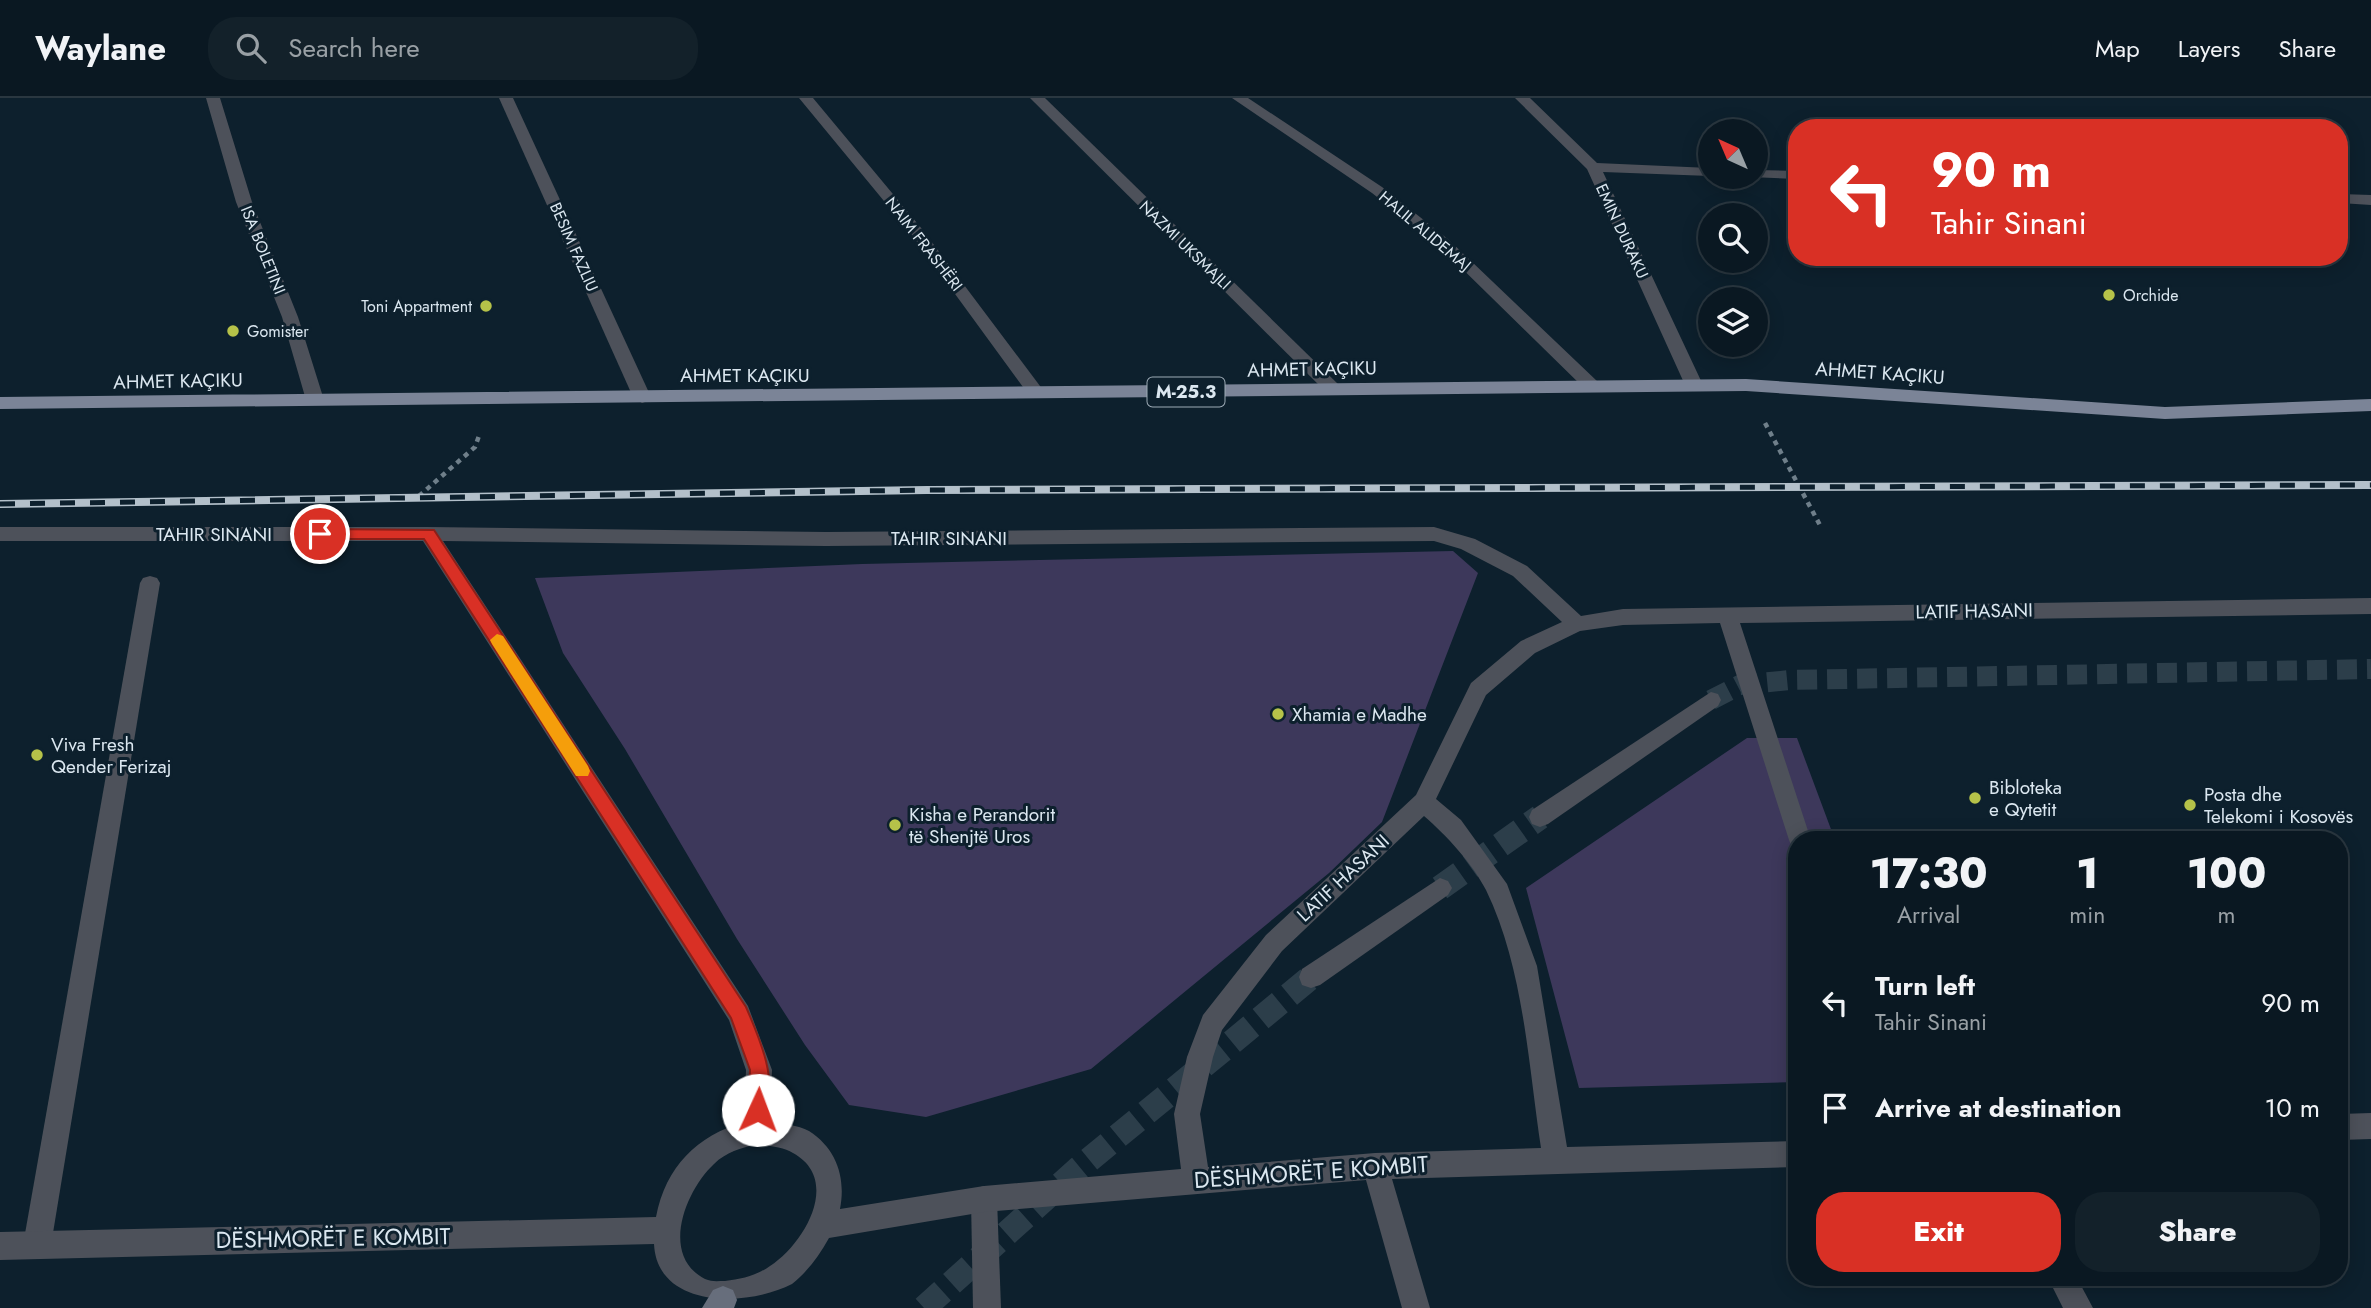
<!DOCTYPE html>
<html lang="en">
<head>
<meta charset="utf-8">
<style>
	body { margin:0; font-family:Jost,sans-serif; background:#13212a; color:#f1f3f6; height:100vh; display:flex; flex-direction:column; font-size:26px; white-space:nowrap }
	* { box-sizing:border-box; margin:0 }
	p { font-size:23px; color:#99a0a5 }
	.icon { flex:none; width:38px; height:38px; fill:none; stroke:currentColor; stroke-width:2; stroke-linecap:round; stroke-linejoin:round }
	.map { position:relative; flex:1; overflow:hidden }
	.panel { position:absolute; left:1788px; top:733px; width:560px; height:455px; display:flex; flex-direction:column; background:#0a1822; border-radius:28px; box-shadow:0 4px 18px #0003,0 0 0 2px #2a3740 }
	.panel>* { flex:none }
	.hud { position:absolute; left:1788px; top:21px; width:560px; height:147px; border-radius:28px; box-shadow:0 4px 18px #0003,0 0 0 2px #2a3740; background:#d93025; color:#fff; overflow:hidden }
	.needle { width:46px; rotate:316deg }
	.tools { position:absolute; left:1698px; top:21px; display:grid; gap:14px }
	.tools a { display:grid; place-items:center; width:70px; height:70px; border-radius:50%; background:#0a1822; box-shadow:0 4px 18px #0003,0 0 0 2px #2a3740; font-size:35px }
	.pin { position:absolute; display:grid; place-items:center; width:60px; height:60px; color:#fff; margin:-30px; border:4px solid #fff; border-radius:50%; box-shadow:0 2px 7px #0007 }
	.me { position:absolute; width:77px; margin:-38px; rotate:2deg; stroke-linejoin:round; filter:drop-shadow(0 0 5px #0008) }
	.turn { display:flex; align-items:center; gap:24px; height:147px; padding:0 28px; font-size:32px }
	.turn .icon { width:91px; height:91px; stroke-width:2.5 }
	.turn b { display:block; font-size:49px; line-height:60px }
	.eta { display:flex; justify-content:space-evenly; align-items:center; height:119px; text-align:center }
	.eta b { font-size:42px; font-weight:800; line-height:49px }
	.button { display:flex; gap:14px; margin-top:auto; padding:14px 28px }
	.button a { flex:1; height:80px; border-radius:28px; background:#d93025; color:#fff; font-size:28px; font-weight:800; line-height:80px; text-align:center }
	.button a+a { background:#13212a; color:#f1f3f6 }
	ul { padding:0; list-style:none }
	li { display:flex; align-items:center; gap:21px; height:105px; padding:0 28px }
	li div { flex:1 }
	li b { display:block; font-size:26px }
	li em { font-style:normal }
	header { display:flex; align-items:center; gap:42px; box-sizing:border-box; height:98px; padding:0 35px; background:#0a1822; border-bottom:2px solid #2a3740 }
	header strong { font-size:33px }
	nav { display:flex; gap:38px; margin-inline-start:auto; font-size:24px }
	.search { width:490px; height:63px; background:#13212a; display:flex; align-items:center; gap:18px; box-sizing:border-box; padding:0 24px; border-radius:28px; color:#99a0a5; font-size:26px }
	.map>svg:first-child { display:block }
	.green { fill:#3d385b }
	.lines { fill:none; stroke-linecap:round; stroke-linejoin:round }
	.street-tunnel-far1 { stroke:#2c3e4a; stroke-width:20; stroke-dasharray:20 10; stroke-linecap:butt }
	.street-tunnel { stroke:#2c3e4a; stroke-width:25; stroke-dasharray:25 12; stroke-linecap:butt }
	.path { stroke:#6f7f8a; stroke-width:4.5; stroke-dasharray:5 5; stroke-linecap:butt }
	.lane { fill:#4d515a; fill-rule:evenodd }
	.street { fill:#4d515a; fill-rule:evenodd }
	.secondary { fill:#676e7c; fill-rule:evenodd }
	.primary { fill:#7b8497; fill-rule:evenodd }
	.rail-casing { stroke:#b3c0ca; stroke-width:8 }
	.rail { stroke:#0d202d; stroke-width:5; stroke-dasharray:15; stroke-linecap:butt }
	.route { fill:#d93025; stroke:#8d1f18; stroke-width:2 }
	.slow { fill:#f59e0b }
	.poi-dot { fill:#b6c249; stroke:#0d202d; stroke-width:2.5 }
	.labels { text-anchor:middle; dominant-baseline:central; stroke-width:6; stroke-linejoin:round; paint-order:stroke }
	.far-street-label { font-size:16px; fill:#dbe7f0; stroke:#0d202d }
	.far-poi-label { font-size:16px; fill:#dbe7f0; stroke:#0d202d; text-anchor:start }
	.shield { fill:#0d202d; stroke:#9dabb6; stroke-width:2 }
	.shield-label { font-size:18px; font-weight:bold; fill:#dbe7f0 }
	.street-label { font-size:19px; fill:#dbe7f0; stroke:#0d202d }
	.poi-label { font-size:19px; fill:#dbe7f0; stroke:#0d202d; text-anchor:start }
	.near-street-label { font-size:23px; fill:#dbe7f0; stroke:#0d202d }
</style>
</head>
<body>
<header>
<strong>Waylane</strong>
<div class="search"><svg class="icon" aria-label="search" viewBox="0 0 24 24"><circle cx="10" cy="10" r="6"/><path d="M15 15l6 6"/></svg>Search here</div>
<nav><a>Map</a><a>Layers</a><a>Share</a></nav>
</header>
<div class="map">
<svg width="2371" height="1210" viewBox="0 0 2371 1210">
	<rect width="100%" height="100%" fill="#0d202d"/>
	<g class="green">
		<path d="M1453 453 1478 475 1382 724 1329 775 1091 971 926 1019 849 1007 805 947 737 841 625 651 563 555 535 480 862 466Z"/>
		<path d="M1747 640H1797L1835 742H1797V984L1579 990 1526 790Z"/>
	</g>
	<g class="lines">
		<path class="street-tunnel-far1" d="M1711 602 1740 587 1790 582 2371 571"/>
		<g class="street-tunnel">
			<path d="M1440 790 1540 719"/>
			<path d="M924 1210 1078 1071 1311 879"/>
		</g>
		<g class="path">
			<path d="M1765 325 1821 429"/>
			<path d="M419 398 475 349 480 335"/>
		</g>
		<g class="lane">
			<path d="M150 478 157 480 160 485 51 1147 47 1157 37 1161 27 1157 23 1147 140 485 143 480Z"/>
			<path d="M984 1088 994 1091 997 1101 1001 1210H973L971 1101 974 1091Z"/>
		</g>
		<g class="street">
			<path d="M206 0H220L252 104 298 219 324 302 321 306H309L306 302 282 219 236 104Z"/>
			<path d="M499 0H513L651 299 648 303 642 305 633 299Z"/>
			<path d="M799 0H813L922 131 1043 292 1046 296 1043 300H1031L912 137Z"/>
			<path d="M1030 0H1045L1340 288 1343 292 1340 296H1328Z"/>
			<path d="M1232 0H1248L1382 89 1449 142 1598 284 1601 288 1598 292H1586L1439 148 1372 95Z"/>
			<path d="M1515 0H1530L1597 65 1710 70V78L1603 74 1703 287 1700 291H1688L1685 287 1587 71Z"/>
			<path d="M1755 72 1797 73V81L1750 79H1755Z"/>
			<path d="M2340 96 2371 97V107L2340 105Z"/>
			<path d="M0 429H428L826 434 1434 429 1475 441 1527 468 1581 518 1623 511 2371 500V516L1740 525 1811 742H1797V751L1792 749 1789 742 1720 525 1623 527 1580 533 1535 555 1486 597 1436 701 1461 722 1507 786 1537 868 1567 1049 1797 1043V1069L1392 1081 1430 1210H1402L1366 1082 984 1114 829 1140C819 1158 808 1173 792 1186 745 1210 657 1210 654 1146L0 1162V1134L656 1119C666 1068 697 1038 744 1024L746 972 729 922 423 443H0ZM443 443 826 448 1434 443 1461 451 1513 478 1562 524 1521 543 1471 585 1416 697 1266 837 1203 917 1187 959 1174 1016 1181 1071 984 1088 840 1111C846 1080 837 1051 809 1033 798 1027 782 1026 770 1023L772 972 748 908ZM1424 718C1447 738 1472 765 1486 792 1524 871 1528 965 1541 1050L1375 1055 1208 1069 1200 1016 1213 959 1222 932 1282 853ZM757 1046C768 1048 784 1049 793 1055 842 1082 804 1146 770 1168 756 1178 741 1181 725 1183 717 1183 712 1184 705 1181 659 1157 686 1092 714 1066 726 1054 741 1050 757 1046Z"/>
			<path d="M1711 594 1718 596 1721 602 1718 608 1548 726 1540 729 1532 726 1529 719 1532 712Z"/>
			<path d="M1440 780 1448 783 1452 790 1448 797 1320 887 1311 890 1302 887 1299 879 1302 871Z"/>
			<path d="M2371 1015V1041L2340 1042V1016Z"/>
			<path d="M2048 1180H2077L2093 1210H2063Z"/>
		</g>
		<path class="secondary" d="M723 1188 733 1192 737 1202 734 1210H702L713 1192Z"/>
		<path class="primary" d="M1746 281 2165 309 2371 301V313L2165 321 1746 293 0 311V299Z"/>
		<g class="rail-casing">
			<path id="rail" d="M0 406 927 392 2371 387"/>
		</g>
		<use href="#rail" class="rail"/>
	</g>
	<path class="route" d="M320 431 434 432 746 909C760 941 779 985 765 1019L758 1022 751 1019 748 1012 750 972 731 920 424 441H320L313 436Z"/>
	<path class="slow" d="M497 536 503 538 588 668 590 673 588 678H576L492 546 490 542Z"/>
	<g class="poi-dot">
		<circle cx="2109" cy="197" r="7"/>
		<circle cx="486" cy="208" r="7"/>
		<circle cx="233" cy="233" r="7"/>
		<circle cx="1278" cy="616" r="7"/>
		<circle cx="37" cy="657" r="7"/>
		<circle cx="1975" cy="700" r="7"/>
		<circle cx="2190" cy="707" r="7"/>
		<circle cx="895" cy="727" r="7"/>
	</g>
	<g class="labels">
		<g class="far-street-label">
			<text transform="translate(1425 133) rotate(40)">HALIL ALIDEMAJ</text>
			<text transform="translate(1622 133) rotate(65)">EMIN DURAKU</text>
			<text transform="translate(924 146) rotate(52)">NAIM FRASHËRI</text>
			<text transform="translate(1185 147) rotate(44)">NAZMI UKSMAJLI</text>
			<text transform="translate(574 149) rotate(66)">BESIM FAZLIU</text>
			<text transform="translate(263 152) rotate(68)">ISA BOLETINI</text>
		</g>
		<g class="far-poi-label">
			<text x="2123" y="197">Orchide</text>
			<text x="472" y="208" text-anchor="end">Toni Appartment</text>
			<text x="247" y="233">Gomister</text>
		</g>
		<rect class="shield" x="1147.5" y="279.5" width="77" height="29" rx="5"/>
		<g class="shield-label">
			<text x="1186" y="294">M-25.3</text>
		</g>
		<g class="street-label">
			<text transform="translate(1312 271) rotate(-1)">AHMET KAÇIKU</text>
			<text transform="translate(1880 275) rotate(4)">AHMET KAÇIKU</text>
			<text x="745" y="277">AHMET KAÇIKU</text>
			<text transform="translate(178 283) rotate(-1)">AHMET KAÇIKU</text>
			<text x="214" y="436">TAHIR SINANI</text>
			<text x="949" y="440">TAHIR SINANI</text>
			<text transform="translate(1974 513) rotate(-1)">LATIF HASANI</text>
			<text transform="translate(1343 780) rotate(-43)">LATIF HASANI</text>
		</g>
		<g class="poi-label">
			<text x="1292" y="616">Xhamia e Madhe</text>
			<text x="51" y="646">Viva Fresh<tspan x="51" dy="22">Qender Ferizaj</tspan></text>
			<text x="1989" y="689">Bibloteka<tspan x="1989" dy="22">e Qytetit</tspan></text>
			<text x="2204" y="696">Posta dhe<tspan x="2204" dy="22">Telekomi i Kosovës</tspan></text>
			<text x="909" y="716">Kisha e Perandorit<tspan x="909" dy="22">të Shenjtë Uros</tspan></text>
		</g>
		<g class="near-street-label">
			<text transform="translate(1311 1074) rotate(-4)">DËSHMORËT E KOMBIT</text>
			<text transform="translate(333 1140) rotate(-1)">DËSHMORËT E KOMBIT</text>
		</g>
	</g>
</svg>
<div class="tools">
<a><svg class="needle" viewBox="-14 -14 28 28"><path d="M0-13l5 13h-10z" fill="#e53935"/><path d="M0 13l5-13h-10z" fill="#99a0a5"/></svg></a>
<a><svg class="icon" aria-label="search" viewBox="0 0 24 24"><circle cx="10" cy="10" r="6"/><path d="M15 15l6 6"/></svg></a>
<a><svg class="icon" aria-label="layers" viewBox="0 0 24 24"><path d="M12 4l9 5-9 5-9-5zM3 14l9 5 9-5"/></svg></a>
</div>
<div class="pin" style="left:320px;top:436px;background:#d93025"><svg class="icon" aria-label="arrive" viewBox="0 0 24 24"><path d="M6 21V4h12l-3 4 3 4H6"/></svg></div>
<svg class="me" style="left:758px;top:1012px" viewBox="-20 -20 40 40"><circle r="19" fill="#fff"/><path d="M0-13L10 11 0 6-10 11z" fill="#d93025"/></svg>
<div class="hud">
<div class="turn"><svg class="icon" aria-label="left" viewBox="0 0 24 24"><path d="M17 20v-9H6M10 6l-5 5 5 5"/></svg><div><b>90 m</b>Tahir Sinani</div></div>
</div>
<section class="panel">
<div class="eta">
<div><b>17:30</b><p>Arrival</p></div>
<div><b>1</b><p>min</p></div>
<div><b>100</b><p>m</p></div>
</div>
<ul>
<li><svg class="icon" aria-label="left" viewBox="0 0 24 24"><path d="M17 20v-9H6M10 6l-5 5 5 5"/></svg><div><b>Turn left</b><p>Tahir Sinani</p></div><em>90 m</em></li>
<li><svg class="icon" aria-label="arrive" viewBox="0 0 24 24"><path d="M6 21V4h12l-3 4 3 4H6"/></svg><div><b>Arrive at destination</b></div><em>10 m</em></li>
</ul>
<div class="button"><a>Exit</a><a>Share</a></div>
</section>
</div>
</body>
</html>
